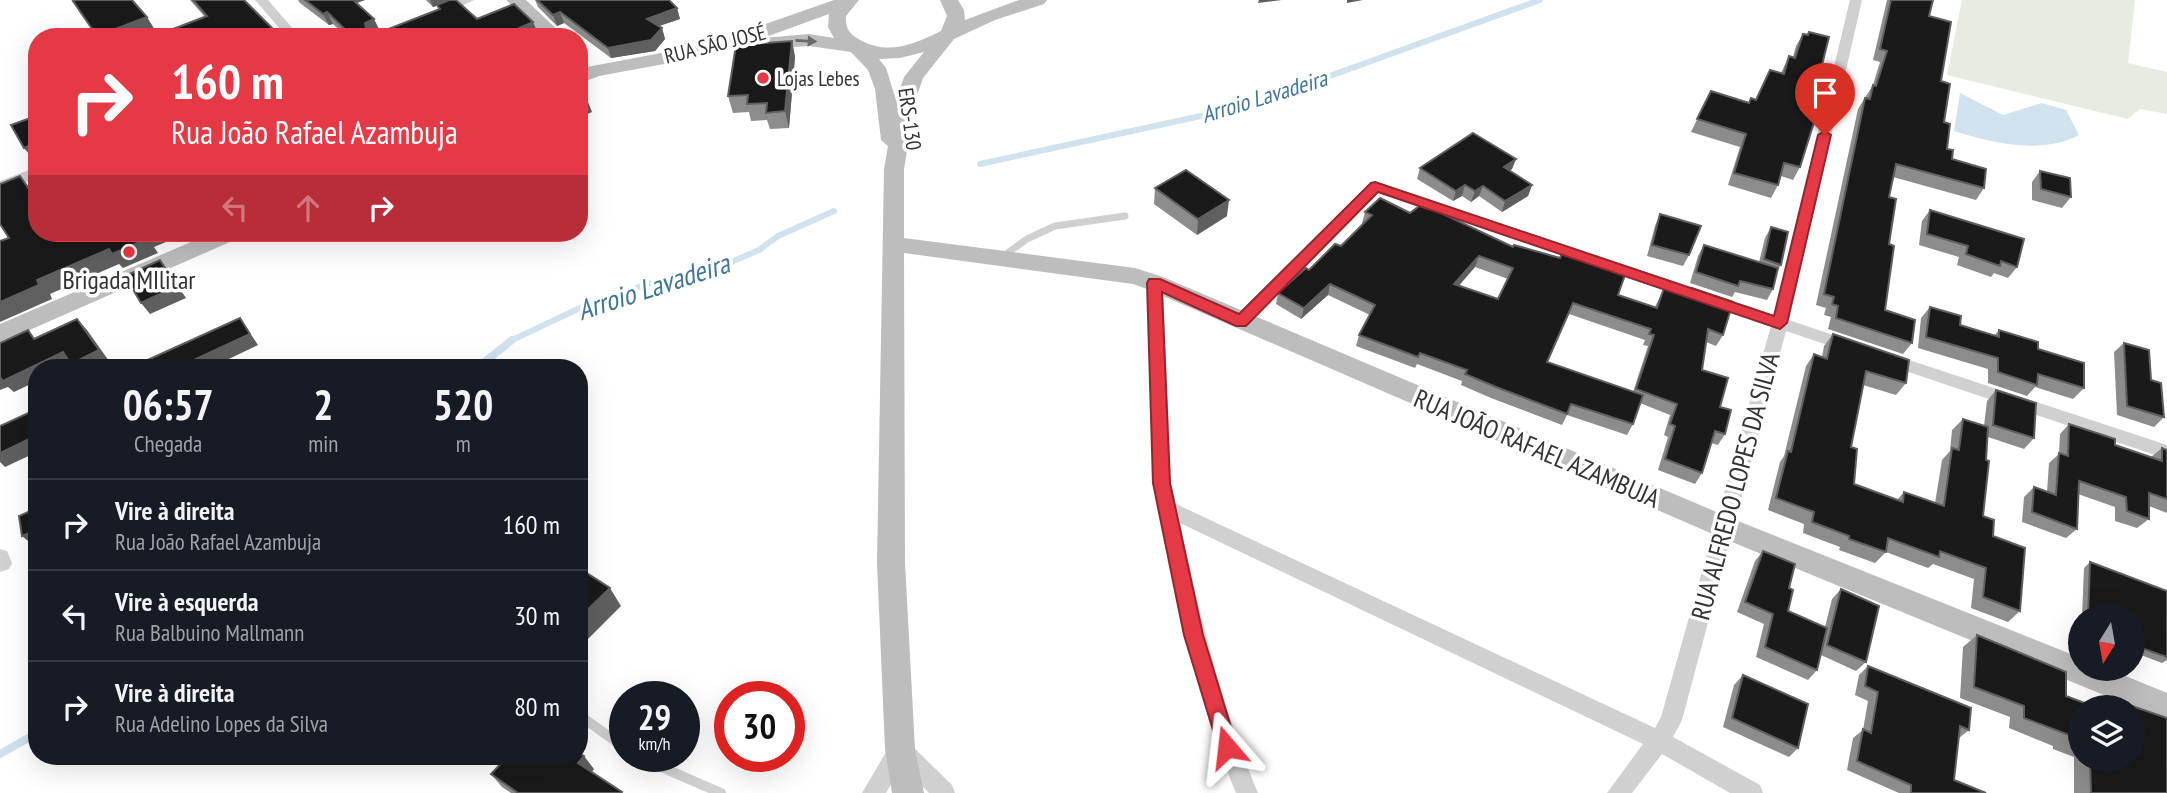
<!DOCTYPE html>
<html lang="pt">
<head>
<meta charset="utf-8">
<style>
	body { margin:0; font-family:"PT Sans Narrow",sans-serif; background:#20242c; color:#f1f3f6; height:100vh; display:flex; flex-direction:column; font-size:26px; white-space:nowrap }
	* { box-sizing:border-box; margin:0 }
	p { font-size:23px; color:#9ea1a6 }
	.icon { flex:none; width:38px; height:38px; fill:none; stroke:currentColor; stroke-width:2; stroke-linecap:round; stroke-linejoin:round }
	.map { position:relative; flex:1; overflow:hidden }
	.panel { position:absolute; left:28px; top:359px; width:560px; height:406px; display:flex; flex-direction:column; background:#171b24; border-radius:28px; box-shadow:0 7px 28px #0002 }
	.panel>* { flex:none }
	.hud { position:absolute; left:28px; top:28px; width:560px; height:214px; border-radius:28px; box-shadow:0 7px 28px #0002; background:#e63946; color:#fff; overflow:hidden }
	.needle { width:46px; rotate:191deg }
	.controls { position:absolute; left:2068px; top:604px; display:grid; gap:14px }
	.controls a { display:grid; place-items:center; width:77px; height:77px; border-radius:50%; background:#171b24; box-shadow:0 7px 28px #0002; font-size:35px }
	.speed { position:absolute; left:609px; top:681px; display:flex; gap:14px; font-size:35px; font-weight:700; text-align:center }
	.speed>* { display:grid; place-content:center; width:91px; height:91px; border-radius:50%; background:#171b24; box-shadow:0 7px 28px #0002; line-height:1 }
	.speed small { font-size:18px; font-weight:400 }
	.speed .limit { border:10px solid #d22; background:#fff; color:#111 }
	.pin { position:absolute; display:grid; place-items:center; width:60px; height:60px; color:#fff; margin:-72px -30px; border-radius:50% 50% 50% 0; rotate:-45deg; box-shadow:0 0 7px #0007 }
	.pin .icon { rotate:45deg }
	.me { position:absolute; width:77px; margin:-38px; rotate:343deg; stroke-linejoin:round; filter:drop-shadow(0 0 5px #0008) }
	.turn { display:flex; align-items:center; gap:24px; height:147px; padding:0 28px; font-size:32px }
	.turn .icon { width:91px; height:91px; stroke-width:2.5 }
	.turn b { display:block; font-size:49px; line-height:60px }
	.lanes { display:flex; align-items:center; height:66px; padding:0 28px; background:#0003; justify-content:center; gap:35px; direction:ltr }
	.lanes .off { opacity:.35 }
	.eta { display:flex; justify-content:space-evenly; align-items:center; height:119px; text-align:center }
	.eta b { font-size:42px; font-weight:800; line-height:49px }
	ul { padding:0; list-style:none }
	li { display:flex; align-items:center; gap:21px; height:91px; padding:0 28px; border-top:2px solid #363941 }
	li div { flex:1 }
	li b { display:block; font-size:26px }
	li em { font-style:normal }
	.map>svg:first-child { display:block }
	.green { fill:#e6ecdf }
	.water { fill:#cfe2ee }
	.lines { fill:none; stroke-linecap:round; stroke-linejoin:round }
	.stream-far1 { stroke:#cfe2ee; stroke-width:6 }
	.stream { stroke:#cfe2ee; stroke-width:8 }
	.lane-far1 { stroke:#d0d0d0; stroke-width:7 }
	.lane { stroke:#d0d0d0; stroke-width:10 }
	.street { fill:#d0d0d0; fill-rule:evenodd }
	.secondary { fill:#bdbdbd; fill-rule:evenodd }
	.wall { fill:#8c8c8c; fill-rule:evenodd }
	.shaded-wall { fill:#5f5f5f }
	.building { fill:#1a1a1a; stroke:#5f5f5f; stroke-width:2; fill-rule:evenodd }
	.oneway { fill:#6a6a6a }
	.route { fill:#e63946; stroke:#96252e; stroke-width:2 }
	.poi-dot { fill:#e63946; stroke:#fff; stroke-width:2.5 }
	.labels { text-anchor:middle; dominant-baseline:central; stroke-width:7; stroke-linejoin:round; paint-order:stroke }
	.far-street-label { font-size:21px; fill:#333; stroke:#fff }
	.far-poi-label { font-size:21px; fill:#333; stroke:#fff; text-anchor:start }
	.far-water-label { font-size:23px; font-style:italic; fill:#3f7597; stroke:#fff }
	.poi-label { font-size:26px; fill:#333; stroke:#fff }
	.street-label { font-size:26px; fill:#333; stroke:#fff }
	.water-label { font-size:28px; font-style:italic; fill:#3f7597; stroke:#fff }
</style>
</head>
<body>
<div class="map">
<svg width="2167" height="793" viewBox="0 0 2167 793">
	<rect width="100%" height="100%" fill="#fff"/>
	<path class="green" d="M1962 0H2135L2128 63 2167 72V114L2140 109 2128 119 1947 75Z"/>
	<path class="water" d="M1960 93 2003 115 2042 103 2066 110 2079 135C2041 155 1993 143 1954 131Z"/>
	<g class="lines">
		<g class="stream-far1">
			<path d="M980 164 1247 106 1540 0"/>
			<path d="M508 342 582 307 647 284 706 273 759 250 778 236 834 211"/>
		</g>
		<g class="stream">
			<path d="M477 368 512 340"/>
			<path d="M0 754 37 733"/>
		</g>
		<path class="lane-far1" d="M1002 257 1027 239 1055 226 1125 216"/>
		<g class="lane">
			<path d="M579 715 625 748"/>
			<path d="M636 756 721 793"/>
		</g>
		<g class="street">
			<path d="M255 0H268L300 37H287Z"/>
			<path d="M457 0H474L444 15H434L433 12Z"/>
			<path d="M1850 0H1862L1789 320 1857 343 1859 347 1851 353 1786 331 1682 720 1673 737 1760 785 1763 793H1730L1662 754 1632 793H1607L1643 744 1180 523C1200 616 1221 706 1258 793H1236C1194 693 1174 587 1153 483L1147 283 1149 279 1155 277 1163 283 1171 483 1176 504 1655 728 1661 717 1771 326 1378 192 1247 326H1235L1233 322 1370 183 1375 181 1774 315Z"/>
			<path d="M37 167V178L0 192V181Z"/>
			<path d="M1888 353 2167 445V459L1882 363 1879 359 1882 355Z"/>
			<path d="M0 549 7 551 12 563 9 569 0 572Z"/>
			<path d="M900 739 908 742 952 785 955 793H929L902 766 886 793H862L892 742Z"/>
		</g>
		<g class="secondary">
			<path d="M506 0H526L565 37H545Z"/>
			<path d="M834 0H859L846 16C845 29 850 35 862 41 889 55 915 44 941 31L947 16 940 0H958L964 10 965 20 1019 0H1047L1044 4 995 20 954 39 923 78 916 98 904 169V238L1135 268 1163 277 1733 519 2081 658V668H2106L2167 693V721L1715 535 1147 289 1133 284 904 253 905 563 915 749 924 793H892L885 749 877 563 884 169 888 146 881 140 875 89 868 70 851 52 809 46 763 49 756 47 754 43 756 40 713 55 599 76 579 84V71L587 67 709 44ZM829 14 828 27 834 38 809 34 763 38ZM924 52 904 77 896 100 886 68 879 59 900 58Z"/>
			<path d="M212 233H242L239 238 0 343V324Z"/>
		</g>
	</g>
	<g class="wall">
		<path d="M190 0H244L205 17Z"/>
		<path d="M298 0H365L356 3 379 29 386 30 438 9 437 6 433 7 426 0H456L477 19 533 22 538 34 531 37H347L333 24 329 25 300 3Z"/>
		<path d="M535 0H669L677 8 680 19 659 26 662 28 665 39 655 51 611 58 564 23 557 26 538 7Z"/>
		<path d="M1887 0H1933L1929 16 1941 81 1947 149 1952 159 1984 188 1976 200 1893 177 1889 197V244L1885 310 1912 343 1903 354 1828 329 1831 317 1824 315 1826 308 1816 305 1858 109 1873 85 1880 62 1873 60Z"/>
		<path d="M1809 32 1800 167 1793 180 1781 176 1778 185 1771 198 1728 185 1740 147 1691 132 1711 91 1749 102 1751 98 1756 100 1781 73 1789 56 1793 57 1796 46 1803 34 1807 35Z"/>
		<path d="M792 41 795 57 789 128 770 129 767 120 751 121 749 112 733 113 728 96Z"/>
		<path d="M1516 159 1512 169 1510 171 1532 185 1528 196 1502 212 1479 196 1471 202 1462 196 1453 201 1417 179 1420 168Z"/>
		<path d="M2040 171 2071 197 2062 208 2032 200V182Z"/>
		<path d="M1155 188 1227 216 1197 235 1154 204Z"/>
		<path d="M1930 210 2017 267 2008 278 1994 273 1991 277 1957 265 1959 257 1919 245 1922 221Z"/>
		<path d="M1365 212 1410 213 1513 247 1618 295 1655 307 1664 288 1687 296 1692 288 1723 335 1716 346 1706 342 1702 370 1720 407 1725 434 1718 445 1711 443 1702 473 1695 484 1658 470 1668 437 1664 435 1670 415 1640 403 1633 424 1627 435 1567 415 1562 425 1491 398 1461 385 1462 381 1417 364 1415 368 1356 346 1359 335 1370 315 1328 295 1301 319 1276 304 1278 293 1341 246 1363 224 1362 223ZM1475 267 1508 279 1498 299 1459 286ZM1569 314 1645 340 1643 345 1648 346 1633 392 1547 362Z"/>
		<path d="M1660 214 1689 255 1683 266 1647 256 1655 226Z"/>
		<path d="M1771 227 1781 265 1778 269 1773 289 1767 300 1735 292 1732 297 1690 283 1698 256 1704 245 1759 262 1765 238Z"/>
		<path d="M1930 307 1960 325 1995 335 1999 330 2038 349 2084 388 2073 399 2035 387 2027 396 1988 383V369L1918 348 1921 318Z"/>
		<path d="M1833 334 1906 383 1896 395 1863 385 1851 447 1854 484 1897 500 1904 492 1935 503 1942 460 1950 451 1952 430 1963 419 1984 426 1987 401 1996 390 2034 438 2024 449 1988 437 1983 516 1993 536 2020 611 2008 622 1971 608 1974 579 1933 564 1928 568 1886 552 1875 563 1839 550 1840 547 1803 533 1804 524 1768 510 1780 462 1784 456 1806 366 1814 354 1822 357 1824 346Z"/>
		<path d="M2124 343 2151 380 2164 417 2154 427 2117 415 2114 352Z"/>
		<path d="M2069 424 2115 445 2151 457 2162 448 2167 450V513L2149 506V519L2137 528 2115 521V507L2078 494 2077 529 2066 538 2022 522 2024 497 2034 487 2047 492 2049 463 2059 454 2060 434Z"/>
		<path d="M1763 551 1789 588 1788 611 1825 627 1832 599 1841 589 1866 662 1856 671 1821 655 1817 670 1808 680 1756 657 1764 624 1737 612 1755 561Z"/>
		<path d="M2090 562 2167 591V660L2162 663 2133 652V616H2082L2084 568Z"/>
		<path d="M1977 635 2066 672V696L2095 707H2081V760H2133V707H2126L2129 705 2167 718V793H2074V757L2053 749V746L2009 728 2010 717 1960 698 1963 647Z"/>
		<path d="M1868 666 1969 730 1959 738 1954 780 1986 793H1899L1847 770 1853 738 1863 730 1868 701 1855 695 1859 675Z"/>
		<path d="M1743 675 1798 748 1789 757 1723 727 1734 685Z"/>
		<path d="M594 769 592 772 623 793H511L502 787 491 774Z"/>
	</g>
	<g class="shaded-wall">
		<path d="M349 0H365L351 5Z"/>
		<path d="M430 0H451L433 7Z"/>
		<path d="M1259 0H1282L1258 3Z"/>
		<path d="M1347 0H1363L1347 3Z"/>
		<path d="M677 8 680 19 650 29 647 19Z"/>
		<path d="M327 12 333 24 329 25 323 14Z"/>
		<path d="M560 12 564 23 557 26 553 15Z"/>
		<path d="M147 17 155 30 136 37H97V36Z"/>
		<path d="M374 19 380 31 366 28 365 23Z"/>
		<path d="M533 22 538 34 531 37H499Z"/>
		<path d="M662 28 665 39 655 51 611 58 608 48Z"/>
		<path d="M792 41 795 57 789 128 785 111Z"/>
		<path d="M586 97 592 112 579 118V101Z"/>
		<path d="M582 123 588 138 579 142V125Z"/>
		<path d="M37 143V160L35 161 24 148Z"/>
		<path d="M1516 159 1512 169 1500 177 1504 167Z"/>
		<path d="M20 176 37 197V201Z"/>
		<path d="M1465 185 1462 196 1453 201 1456 191Z"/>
		<path d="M1532 185 1528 196 1502 212 1505 201Z"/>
		<path d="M1483 186 1479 196 1471 202 1475 191Z"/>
		<path d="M1229 200 1227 216 1197 235 1198 219Z"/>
		<path d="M145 233H160L166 242 154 247 158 253 123 268 119 264 50 294 52 299 0 322V302L37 280Z"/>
		<path d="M1479 256 1475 267 1450 295 1454 284Z"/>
		<path d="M160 260 169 272 186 298 150 314 141 303Z"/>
		<path d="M1330 284 1328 295 1301 319 1304 308Z"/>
		<path d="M240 318 258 345 210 368H181V366Z"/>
		<path d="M77 319 87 330 109 361 97 368H74L71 364Z"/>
		<path d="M63 352 73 363 64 368H37V381L14 392 8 387 0 390V376Z"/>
		<path d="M29 439 37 452 5 467 0 462V453Z"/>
		<path d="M37 530V545L34 546 22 536Z"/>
		<path d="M610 588 621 606 579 648V618Z"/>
		<path d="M584 756 594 769 588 775 578 763Z"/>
	</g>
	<g class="building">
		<path d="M77 0H132L147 17 97 36 73 1Z"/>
		<path d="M193 0H244L281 37H156L155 36 207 16Z"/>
		<path d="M305 0H353L374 19 365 23 366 28 386 30 440 9 437 5 449 0H456L477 19 514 4 533 22 499 37H353L327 12 323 14Z"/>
		<path d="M537 0H669L677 8 647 19 662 28 651 40 608 48 560 12 553 15Z"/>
		<path d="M1891 0H1933L1929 16 1951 22 1941 81 1950 84 1944 122 1950 124 1947 149 1953 150 1952 159 1986 169 1984 188 1896 164 1889 197 1896 199 1889 244 1894 246 1885 310 1915 320 1912 343 1836 318 1838 306 1832 304 1834 297 1824 294 1865 98 1870 99 1873 85 1876 86 1887 51 1880 49Z"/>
		<path d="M1809 32 1829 37 1822 65 1826 66 1816 116 1800 167 1784 163 1778 185 1734 173 1746 134 1697 119 1711 91 1749 103 1751 98 1756 100 1770 70 1784 74 1789 56 1795 58 1803 34 1808 35Z"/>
		<path d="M792 41 785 111 766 113 767 103 747 104 748 95 728 96 736 45Z"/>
		<path d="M579 92 586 97 579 101Z"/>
		<path d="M37 111V143L24 148 11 125 36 116 33 112Z"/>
		<path d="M1473 133 1516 159 1504 167 1532 185 1505 201 1483 186 1475 191 1465 185 1456 191 1420 168Z"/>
		<path d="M1186 170 1229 200 1198 219 1155 188Z"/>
		<path d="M2040 171 2070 178 2071 197 2041 189Z"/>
		<path d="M20 176 37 201V233H57L60 237 71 233H145L143 234 147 239 112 254 109 249 37 280 39 285 0 302V241L9 238 0 224V184Z"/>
		<path d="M1380 198 1410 213 1422 204 1513 247 1514 245 1560 258 1562 253 1626 272 1618 295 1657 308 1664 288 1689 297 1692 288 1733 302 1723 335 1708 329 1702 370 1728 378 1720 407 1731 410 1725 434 1715 431 1702 473 1665 459 1675 426 1670 424 1677 404 1636 389 1654 335 1649 334 1651 329 1573 303 1547 362 1643 395 1633 424 1571 404 1567 414 1496 387 1465 374 1467 370 1420 353 1418 357 1359 335 1375 305 1330 284 1304 308 1278 293 1306 268 1309 270 1335 244 1341 246 1372 215 1365 212ZM1479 256 1513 268 1498 299 1454 284Z"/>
		<path d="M1930 210 2024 239 2017 267 2001 261 2000 266 1966 254 1968 246 1927 234Z"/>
		<path d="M1660 214 1701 226 1689 255 1652 245Z"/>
		<path d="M1771 227 1788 232 1781 265 1764 259Z"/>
		<path d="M1704 245 1778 268 1773 289 1740 281 1738 286 1696 272Z"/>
		<path d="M160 260 177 286 141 303 125 276Z"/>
		<path d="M1930 307 1961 316 1960 325 1999 337V330L2038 342V349L2084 363V388L2038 374 2037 385 1998 372V358L1926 337Z"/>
		<path d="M240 318 250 334 181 366V368H130Z"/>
		<path d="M77 319 99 350 71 364 63 352 3 381 0 377V343L28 330 34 339Z"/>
		<path d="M1833 334 1909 360 1906 383 1866 371 1851 447 1857 449 1854 484 1903 502 1904 492 1944 506 1952 448 1959 450 1963 419 1988 427 1986 460 1989 461 1983 516 1994 520 1993 536 2025 548 2020 611 1983 597 1986 568 1940 551 1939 557 1888 538 1886 552 1849 539V536L1812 522 1814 512 1776 498 1788 451 1791 452 1814 354 1827 359Z"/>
		<path d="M2124 343 2149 350 2151 380 2161 383 2164 417 2127 406Z"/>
		<path d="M1996 390 2036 403 2034 438 1993 425Z"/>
		<path d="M37 409V452L36 453 29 439 0 453V426Z"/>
		<path d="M2069 424 2115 439V445L2162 461V448L2167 450V499L2149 493V519L2127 511 2126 497 2079 481 2077 529 2032 512 2034 487 2056 495 2059 453 2068 456Z"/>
		<path d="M37 508V530L22 536 19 516Z"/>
		<path d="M1763 551 1795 564 1789 588 1793 590 1788 611 1827 628 1817 670 1765 647 1773 614 1745 602Z"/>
		<path d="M2090 562 2167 591V657L2133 645V616H2088Z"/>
		<path d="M579 568 610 588 579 618Z"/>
		<path d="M1841 589 1879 606 1866 662 1827 645Z"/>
		<path d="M1977 635 2066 672V696L2095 707H2081V743L2069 739V735L2024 718V706L1974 687Z"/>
		<path d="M1868 666 1971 708 1969 730 1960 726 1954 780 1986 793H1911V785L1857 761 1863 729 1871 733 1878 692 1865 686Z"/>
		<path d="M1743 675 1808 704 1798 748 1732 718Z"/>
		<path d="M2129 705 2167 718V793H2091L2090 760H2133V707H2129Z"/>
		<path d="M579 753 584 756 578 763 622 792 621 793H518L491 774 508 756H579Z"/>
	</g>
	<defs><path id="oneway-solid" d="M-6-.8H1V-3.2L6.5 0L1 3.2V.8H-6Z" transform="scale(1.75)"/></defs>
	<use class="oneway" href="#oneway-solid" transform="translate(806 41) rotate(3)"/>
	<path class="route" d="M1825 131 1831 135 1787 323 1780 329 1378 192 1246 326H1236L1162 292 1170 483 1203 635 1237 747 1234 753 1227 756 1220 753 1184 635 1153 483 1147 283 1149 279H1160L1239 314 1371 183 1375 182 1774 316 1818 135Z"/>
	<g class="poi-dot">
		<circle cx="763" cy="78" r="7"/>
		<circle cx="129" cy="252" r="7"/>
	</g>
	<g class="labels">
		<g class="far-street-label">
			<text transform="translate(715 44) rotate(-14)">RUA SÃO JOSÉ</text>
			<text transform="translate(910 119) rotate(82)">ERS-130</text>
		</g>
		<g class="far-poi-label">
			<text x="777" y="78">Lojas Lebes</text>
		</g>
		<g class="far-water-label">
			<text transform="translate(1264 96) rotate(-17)">Arroio Lavadeira</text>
		</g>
		<g class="poi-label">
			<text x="129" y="279">Brigada MIlitar</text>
		</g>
		<g class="street-label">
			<text transform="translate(1537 448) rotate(23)">RUA JOÃO RAFAEL AZAMBUJA</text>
			<text transform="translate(1735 486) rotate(-75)">RUA ALFREDO LOPES DA SILVA</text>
		</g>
		<g class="water-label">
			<text transform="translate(653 286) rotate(-18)">Arroio Lavadeira</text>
		</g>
	</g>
</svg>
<div class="controls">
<a><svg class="needle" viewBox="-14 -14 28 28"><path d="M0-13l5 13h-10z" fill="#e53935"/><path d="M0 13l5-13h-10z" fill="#9ea1a6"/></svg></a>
<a><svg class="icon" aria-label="layers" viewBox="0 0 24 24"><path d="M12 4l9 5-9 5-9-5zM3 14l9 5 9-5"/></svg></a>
</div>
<div class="speed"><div>29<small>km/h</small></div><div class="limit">30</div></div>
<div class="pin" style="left:1825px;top:135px;background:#d93025"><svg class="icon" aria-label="arrive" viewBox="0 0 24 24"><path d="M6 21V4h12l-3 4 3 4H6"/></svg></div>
<svg class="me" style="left:1227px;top:747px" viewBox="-20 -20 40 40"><path d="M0-17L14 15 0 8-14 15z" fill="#e63946" stroke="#fff" stroke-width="4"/></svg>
<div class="hud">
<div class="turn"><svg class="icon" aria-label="right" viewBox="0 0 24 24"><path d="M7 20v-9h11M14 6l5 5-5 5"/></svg><div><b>160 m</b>Rua João Rafael Azambuja</div></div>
<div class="lanes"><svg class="icon off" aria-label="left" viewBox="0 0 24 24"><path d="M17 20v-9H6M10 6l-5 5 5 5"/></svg><svg class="icon off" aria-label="ahead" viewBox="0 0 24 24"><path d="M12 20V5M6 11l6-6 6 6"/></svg><svg class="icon" aria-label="right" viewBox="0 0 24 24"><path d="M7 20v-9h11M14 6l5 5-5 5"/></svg></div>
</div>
<section class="panel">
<div class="eta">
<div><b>06:57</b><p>Chegada</p></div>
<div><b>2</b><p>min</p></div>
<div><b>520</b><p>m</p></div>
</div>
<ul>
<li><svg class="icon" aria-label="right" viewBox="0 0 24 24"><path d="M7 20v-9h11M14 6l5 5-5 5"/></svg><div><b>Vire à direita</b><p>Rua João Rafael Azambuja</p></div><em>160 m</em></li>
<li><svg class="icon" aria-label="left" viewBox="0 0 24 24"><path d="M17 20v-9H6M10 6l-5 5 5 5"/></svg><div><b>Vire à esquerda</b><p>Rua Balbuino Mallmann</p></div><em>30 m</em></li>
<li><svg class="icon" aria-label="right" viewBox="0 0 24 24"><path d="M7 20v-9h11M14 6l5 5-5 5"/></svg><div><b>Vire à direita</b><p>Rua Adelino Lopes da Silva</p></div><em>80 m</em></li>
</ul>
</section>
</div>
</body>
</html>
